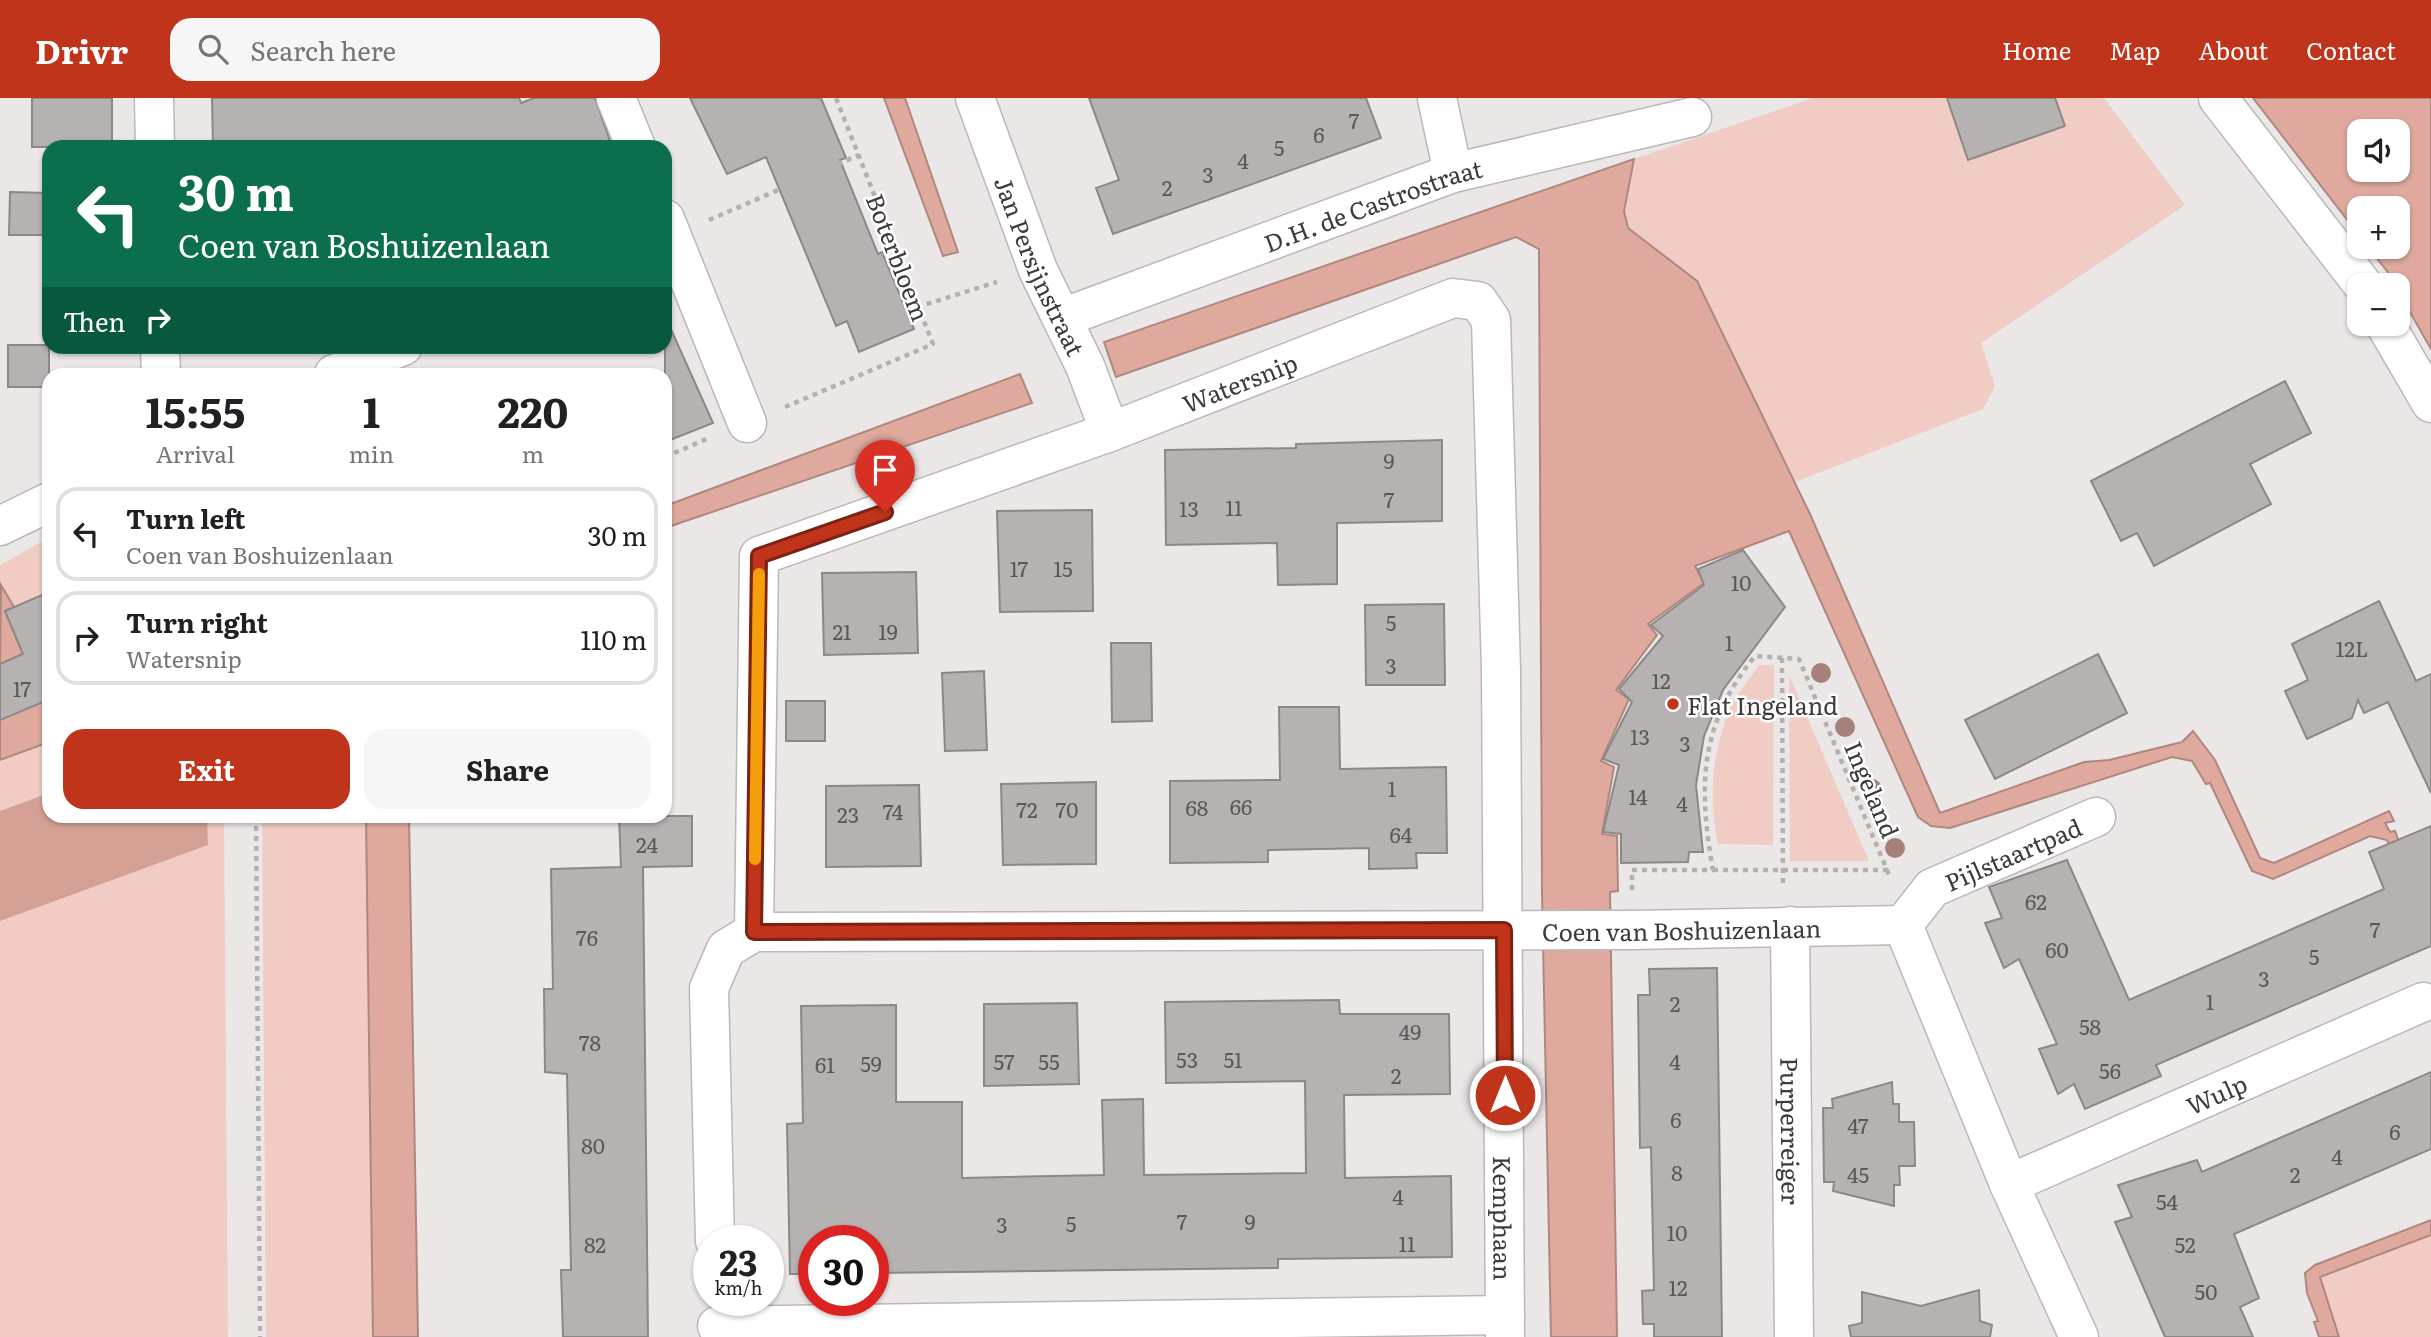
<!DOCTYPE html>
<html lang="en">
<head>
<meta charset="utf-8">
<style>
	body { margin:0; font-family:Literata,serif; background:#f6f6f6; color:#202124; height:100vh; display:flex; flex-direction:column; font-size:26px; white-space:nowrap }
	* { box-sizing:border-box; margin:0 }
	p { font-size:23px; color:#757577 }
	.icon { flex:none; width:38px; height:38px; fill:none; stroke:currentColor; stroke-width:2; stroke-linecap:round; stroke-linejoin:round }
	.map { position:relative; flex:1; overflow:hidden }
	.drawer { position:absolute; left:42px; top:270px; width:630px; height:455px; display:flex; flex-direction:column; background:#fff; border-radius:21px; box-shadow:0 2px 5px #0004 }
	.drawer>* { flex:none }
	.banner { position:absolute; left:42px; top:42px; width:630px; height:214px; border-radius:21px; box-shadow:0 2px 5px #0004; background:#0b6e4f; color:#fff; overflow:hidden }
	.buttons { position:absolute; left:2347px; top:21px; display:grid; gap:14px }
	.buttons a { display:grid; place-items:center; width:63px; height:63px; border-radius:14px; background:#fff; box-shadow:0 2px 5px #0004; font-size:35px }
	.speed { position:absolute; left:693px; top:1127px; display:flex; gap:14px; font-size:35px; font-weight:700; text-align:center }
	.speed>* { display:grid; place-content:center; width:91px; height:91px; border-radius:50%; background:#fff; box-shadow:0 2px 5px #0004; line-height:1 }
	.speed small { font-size:18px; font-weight:400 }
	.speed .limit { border:10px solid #d22; background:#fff; color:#111 }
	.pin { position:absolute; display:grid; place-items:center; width:60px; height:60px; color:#fff; margin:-72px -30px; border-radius:50% 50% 50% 0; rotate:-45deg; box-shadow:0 0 7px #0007 }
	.pin .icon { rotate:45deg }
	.me { position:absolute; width:77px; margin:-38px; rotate:0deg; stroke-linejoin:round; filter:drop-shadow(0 0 5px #0008) }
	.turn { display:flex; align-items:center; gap:24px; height:147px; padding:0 21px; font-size:32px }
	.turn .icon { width:91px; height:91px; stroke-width:2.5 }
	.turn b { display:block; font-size:49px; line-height:60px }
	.then { display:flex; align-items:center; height:66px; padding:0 21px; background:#0003; gap:14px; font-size:26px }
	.eta { display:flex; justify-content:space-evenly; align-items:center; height:119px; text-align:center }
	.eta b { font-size:42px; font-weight:700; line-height:49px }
	.action { display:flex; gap:14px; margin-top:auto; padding:14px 21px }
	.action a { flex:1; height:80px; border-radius:21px; background:#bf341b; color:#fff; font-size:28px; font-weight:700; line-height:80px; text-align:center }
	.action a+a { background:#f6f6f6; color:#202124 }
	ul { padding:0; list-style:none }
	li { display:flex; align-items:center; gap:21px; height:94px; margin:0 14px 10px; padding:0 7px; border:4px solid #e0e0e0; border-radius:21px }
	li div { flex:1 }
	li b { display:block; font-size:26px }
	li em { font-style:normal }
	header { display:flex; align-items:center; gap:42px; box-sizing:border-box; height:98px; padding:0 35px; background:#bf341b; color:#fff }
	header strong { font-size:33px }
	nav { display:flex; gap:38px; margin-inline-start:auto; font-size:24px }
	.search { width:490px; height:63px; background:#f6f6f6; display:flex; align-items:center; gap:18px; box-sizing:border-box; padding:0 24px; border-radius:21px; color:#757577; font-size:26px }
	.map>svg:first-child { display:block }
	.green { fill:#f0ccc4 }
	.forest { fill:#d5a094 }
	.water { fill:#dfa99d; stroke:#ae8880; stroke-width:2; fill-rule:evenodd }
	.building { fill:#b5b2b1; stroke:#8b8887; stroke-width:2 }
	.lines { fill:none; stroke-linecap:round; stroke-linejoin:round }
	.minor-casing { stroke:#bbb8b7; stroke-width:41 }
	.path { stroke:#b4b0b0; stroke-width:4.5; stroke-dasharray:5 5; stroke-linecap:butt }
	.minor { stroke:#fff; stroke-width:38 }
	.tree { fill:#a6807a }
	.route-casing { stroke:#7c2212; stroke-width:18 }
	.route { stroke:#bf341b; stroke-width:12 }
	.slow { stroke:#f59e0b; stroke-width:12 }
	.poi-dot { fill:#bf341b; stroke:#fff; stroke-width:2.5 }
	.labels { text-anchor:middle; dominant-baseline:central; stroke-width:5; stroke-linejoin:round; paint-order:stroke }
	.number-label { font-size:21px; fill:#5b5958 }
	.street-label { font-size:24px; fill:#3d3b3b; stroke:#fff }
	.poi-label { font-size:24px; fill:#3d3b3b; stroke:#fff; text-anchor:start }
</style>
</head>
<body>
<header>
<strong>Drivr</strong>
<div class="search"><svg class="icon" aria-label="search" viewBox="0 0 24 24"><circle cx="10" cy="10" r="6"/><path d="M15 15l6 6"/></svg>Search here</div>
<nav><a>Home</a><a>Map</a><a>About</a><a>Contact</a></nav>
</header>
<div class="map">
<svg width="2431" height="1239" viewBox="0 0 2431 1239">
	<rect width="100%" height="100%" fill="#ebe7e7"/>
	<g class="green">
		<path d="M1813 0H2104L2185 107 1981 245 1995 288 1983 311 1795 384 1697 183 1628 130 1624 113 1634 61Z"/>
		<path d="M45 442 49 451V494L14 509 0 487V467Z"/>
		<path d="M1759 567H1774L1773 747 1718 746C1708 700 1712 651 1732 607 1739 593 1751 580 1759 567Z"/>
		<path d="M1789 577 1869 763H1790Z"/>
		<path d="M49 644V718H224L228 1239H0V662Z"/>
		<path d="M262 718H366L373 1239H266Z"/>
		<path d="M2431 1128V1239H2337L2315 1175Z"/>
	</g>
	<path class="forest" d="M49 695V718H207L208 747 0 823V713Z"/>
	<g class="water">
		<path d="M884 0H905L958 154 943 158Z"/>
		<path d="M2253 0H2431V251L2398 193V187L2368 149H2398V110H2359V137ZM2398 33V72H2359V33Z"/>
		<path d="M1634 61 1624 113 1628 130 1697 183 1810 416 1940 715 2084 664 2109 662 2182 644 2193 633 2215 662 2260 760 2274 765 2389 713 2394 723 2385 725 2390 734 2395 733 2431 836 2387 742 2370 738 2273 781 2252 773 2210 685 2206 686 2192 663 2172 659 1950 730 1931 728 1918 719 1789 433 1695 468 1704 485 1648 526 1657 537 1616 592 1629 601 1601 663 1614 669 1602 736 1617 738 1618 793 1610 794 1617 1239H1551L1542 795 1539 151 1516 139 1116 279 1104 244Z"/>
		<path d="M1020 276 1032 305 665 430V408Z"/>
		<path d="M1 487 14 509 5 513 23 556 0 566Z"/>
		<path d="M49 601V644L0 662V614Z"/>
		<path d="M366 718H409L418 1239H373Z"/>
		<path d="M2431 1122V1137L2320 1179 2339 1239H2319L2314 1224 2318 1223 2307 1195 2305 1175 2315 1167Z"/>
	</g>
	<g class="building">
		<rect x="32" y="0" width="80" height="49"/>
		<path d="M212 0H519L521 5 534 0H595L612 49H213Z"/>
		<path d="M690 0H821L846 60 840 62 878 156 882 154 914 231 859 254 847 223 836 228 766 59 727 76Z"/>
		<path d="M1089 0H1366L1381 40 1113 136 1096 90 1119 82Z"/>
		<path d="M1947 0H2055L2065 28 1968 62Z"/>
		<path d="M10 94 49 95V137H9Z"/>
		<path d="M665 218 713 325 665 344Z"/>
		<rect x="8" y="247" width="41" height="42"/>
		<path d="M2285 283 2311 335 2250 366 2271 406 2154 468 2137 435 2121 443 2091 383Z"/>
		<path d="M1442 342V423L1337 425V486L1278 487 1277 445 1166 447 1165 352 1296 350V346Z"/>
		<path d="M1092 412 1093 513 1000 514 997 413Z"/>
		<path d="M1743 452 1785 509 1723 592 1704 638 1696 687 1703 754H1689L1688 764 1621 765V736L1603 734 1619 667 1603 661 1632 604 1619 591 1663 538 1651 527 1704 487 1698 471Z"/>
		<path d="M916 474 918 555 824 557 822 475Z"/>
		<path d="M49 494V617L43 604 0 622V566L23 556 5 513Z"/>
		<path d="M2379 503 2416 583 2431 576V695L2388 604 2364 615 2358 602 2352 620 2307 641 2285 593 2308 582 2292 546Z"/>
		<path d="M1444 506 1445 587H1366L1365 507Z"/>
		<path d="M1111 545H1151L1152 623 1112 624Z"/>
		<path d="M2098 556 2127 615 1995 681 1965 622Z"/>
		<path d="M984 573 987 652 945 653 942 575Z"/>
		<rect x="786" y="603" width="39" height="40"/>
		<path d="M1279 609H1339L1340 671 1446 669 1447 755H1416L1417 770 1369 771V750L1268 752V764L1170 765V683L1280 682Z"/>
		<path d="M1096 684V766L1003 767 1001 686Z"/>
		<path d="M919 687 921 768 826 769V688Z"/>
		<path d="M619 718H692V768L643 769 648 1239H563L561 1172H571L567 976 545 974 544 891H553L551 771 621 769Z"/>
		<path d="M2431 728V848L2156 967 2161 978 2085 1011 2074 986 2058 996 2039 951 2057 946 2019 861 2004 870 1985 825 2002 820 1989 789 2067 762 2129 902 2384 791 2369 754Z"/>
		<path d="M1717 870 1722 1239H1654V1226H1643L1642 1193 1654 1192 1651 1049 1640 1050 1638 897H1650L1649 871Z"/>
		<path d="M1339 902 1340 916H1449L1450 996 1344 997 1345 1080 1451 1078 1452 1159 1278 1161V1170L873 1175V1143H814V1176H790L787 1026 803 1025 801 908 896 907V1004H962V1080L1104 1077 1102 1002 1143 1001 1144 1077 1306 1075 1305 983 1166 985 1165 904Z"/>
		<path d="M1077 905 1079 986 984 988V906Z"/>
		<path d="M2431 974V1051L2234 1136 2259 1200 2240 1209 2253 1239H2165L2115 1124 2132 1119 2118 1087 2197 1062 2202 1074Z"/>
		<path d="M1892 984 1893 1006H1899V1024H1914L1915 1068H1899L1900 1087H1894V1108L1833 1093 1834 1084H1824L1823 1010H1833L1832 1001Z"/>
		<path d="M1979 1192 1980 1223 1992 1227 1990 1239H1851L1849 1228 1862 1225V1194L1921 1208Z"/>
	</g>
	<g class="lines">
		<g class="minor-casing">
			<g id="minor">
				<path d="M154 0 155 49"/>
				<path d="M616 0 636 49"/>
				<path id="s1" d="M975 0 1038 172 1085 268 1110 334"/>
				<path d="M1437 0 1453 75"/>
				<path d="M2218 0 2363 187"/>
				<path d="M665 121 747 325"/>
				<path id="s2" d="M1062 220 1453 75 1692 19"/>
				<path d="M2385 226 2431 305"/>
				<path d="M160 248 161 276"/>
				<path d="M334 276 403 248"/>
				<path d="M0 428 49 404"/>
				<path id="s3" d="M1903 827 1932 790 2096 719"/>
				<path id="s4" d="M1790 828 1794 1239"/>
				<path id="s5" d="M754 834 759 458 1110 334 1453 200 1478 203 1491 222 1501 572 1505 1239"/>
				<path id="s6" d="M2009 1086 2423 904"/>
				<path id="s7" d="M715 1143 709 890 726 851 754 834 1632 832 1903 827 2009 1086 2079 1239"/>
				<path d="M717 1228 1505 1217"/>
			</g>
		</g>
		<g class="path">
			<path d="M709 122 859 57"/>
			<path d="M917 209 997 184"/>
			<path d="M785 309 933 246 836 0"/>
			<path d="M665 359 709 340"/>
			<path d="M1782 560 1783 790"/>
			<path d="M256 718 260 1239"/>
			<path d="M1713 772H1888"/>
			<path d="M1632 792V772H1713C1698 688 1699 627 1755 558L1799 561 1889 777"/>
		</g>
		<use href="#minor" class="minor"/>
	</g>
	<g class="tree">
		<circle cx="1821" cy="575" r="10"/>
		<circle cx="1845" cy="629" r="10"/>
		<circle cx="1872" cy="691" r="10"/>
		<circle cx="1895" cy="750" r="10"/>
	</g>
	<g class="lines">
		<g class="route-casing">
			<path id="route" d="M885 414 759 458 754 834 1504 832 1505 997"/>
		</g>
		<use href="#route" class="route"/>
		<path class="slow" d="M755 761 759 476"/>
	</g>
	<circle class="poi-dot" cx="1673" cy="606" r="7"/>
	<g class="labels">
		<g class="number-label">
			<text x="1354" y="21">7</text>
			<text x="1319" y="35">6</text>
			<text x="1279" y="48">5</text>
			<text x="1243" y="61">4</text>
			<text x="1208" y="75">3</text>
			<text x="1167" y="88">2</text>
			<text x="1389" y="361">9</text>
			<text x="1389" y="400">7</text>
			<text x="1234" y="408">11</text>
			<text x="1189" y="409">13</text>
			<text x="1019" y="469">17</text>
			<text x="1063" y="469">15</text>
			<text x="1741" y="483">10</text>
			<text x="1391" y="523">5</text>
			<text x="842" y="532">21</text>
			<text x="888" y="532">19</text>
			<text x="1729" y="543">1</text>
			<text x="2352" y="549">12L</text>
			<text x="1391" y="566">3</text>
			<text x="1661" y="581">12</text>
			<text x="22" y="589">17</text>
			<text x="1640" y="637">13</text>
			<text x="1685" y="644">3</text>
			<text x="1392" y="689">1</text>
			<text x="1638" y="697">14</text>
			<text x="1682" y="704">4</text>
			<text x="1241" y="707">66</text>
			<text x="1197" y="708">68</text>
			<text x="1027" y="710">72</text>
			<text x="1067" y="710">70</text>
			<text x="893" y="712">74</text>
			<text x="848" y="715">23</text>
			<text x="1401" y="735">64</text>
			<text x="647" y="745">24</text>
			<text x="2036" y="802">62</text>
			<text x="2375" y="830">7</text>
			<text x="587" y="838">76</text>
			<text x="2057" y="850">60</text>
			<text x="2314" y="857">5</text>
			<text x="2264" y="879">3</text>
			<text x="2210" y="902">1</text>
			<text x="1675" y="904">2</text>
			<text x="2090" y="927">58</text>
			<text x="1410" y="932">49</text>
			<text x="590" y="943">78</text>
			<text x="1187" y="960">53</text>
			<text x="1233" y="960">51</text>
			<text x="1004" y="962">57</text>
			<text x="1049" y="962">55</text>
			<text x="1675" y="962">4</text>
			<text x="871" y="964">59</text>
			<text x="825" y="965">61</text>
			<text x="2110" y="971">56</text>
			<text x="1396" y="976">2</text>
			<text x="1676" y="1020">6</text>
			<text x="1858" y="1026">47</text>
			<text x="2395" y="1032">6</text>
			<text x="593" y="1046">80</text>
			<text x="2337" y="1057">4</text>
			<text x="1677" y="1073">8</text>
			<text x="1858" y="1075">45</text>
			<text x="2295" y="1075">2</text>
			<text x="1398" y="1097">4</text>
			<text x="2167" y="1102">54</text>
			<text x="1182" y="1122">7</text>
			<text x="1250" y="1122">9</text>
			<text x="1071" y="1124">5</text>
			<text x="1002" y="1125">3</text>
			<text x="1677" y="1133">10</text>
			<text x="1407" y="1144">11</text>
			<text x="595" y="1145">82</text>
			<text x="2185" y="1145">52</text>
			<text x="1678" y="1188">12</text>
			<text x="2206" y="1192">50</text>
		</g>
		<g class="street-label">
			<text stroke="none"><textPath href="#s2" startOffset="331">D.H. de Castrostraat</textPath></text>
			<text transform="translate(899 159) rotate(69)">Boterbloem</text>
			<text stroke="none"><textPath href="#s1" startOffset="180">Jan Persijnstraat</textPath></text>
			<text stroke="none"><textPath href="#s5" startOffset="887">Watersnip</textPath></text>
			<text transform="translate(1873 691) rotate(67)">Ingeland</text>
			<text stroke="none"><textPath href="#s3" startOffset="135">Pijlstaartpad</textPath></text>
			<text stroke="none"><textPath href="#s7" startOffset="1256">Coen van Boshuizenlaan</textPath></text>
			<text stroke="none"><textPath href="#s6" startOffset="226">Wulp</textPath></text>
			<text stroke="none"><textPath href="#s4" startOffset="205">Purperreiger</textPath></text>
			<text stroke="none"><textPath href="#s5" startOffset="2063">Kemphaan</textPath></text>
		</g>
		<g class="poi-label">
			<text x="1687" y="606">Flat Ingeland</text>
		</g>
	</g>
</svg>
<div class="buttons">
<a><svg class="icon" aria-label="sound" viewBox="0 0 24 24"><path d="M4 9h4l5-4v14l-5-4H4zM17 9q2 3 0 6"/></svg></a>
<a>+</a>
<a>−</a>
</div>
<div class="speed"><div>23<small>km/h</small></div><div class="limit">30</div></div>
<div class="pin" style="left:885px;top:414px;background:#d93025"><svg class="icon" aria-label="arrive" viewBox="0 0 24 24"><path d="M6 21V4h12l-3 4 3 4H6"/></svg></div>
<svg class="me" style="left:1505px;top:997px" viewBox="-20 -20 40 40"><circle r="17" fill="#bf341b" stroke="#fff" stroke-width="3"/><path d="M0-11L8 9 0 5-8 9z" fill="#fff"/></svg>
<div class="banner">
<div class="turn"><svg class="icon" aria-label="left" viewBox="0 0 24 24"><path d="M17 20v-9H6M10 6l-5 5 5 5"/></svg><div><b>30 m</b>Coen van Boshuizenlaan</div></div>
<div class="then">Then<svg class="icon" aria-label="right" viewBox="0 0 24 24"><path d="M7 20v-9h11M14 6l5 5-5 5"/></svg></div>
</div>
<section class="drawer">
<div class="eta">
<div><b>15:55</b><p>Arrival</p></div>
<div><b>1</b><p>min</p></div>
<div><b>220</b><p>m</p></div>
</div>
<ul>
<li><svg class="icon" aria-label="left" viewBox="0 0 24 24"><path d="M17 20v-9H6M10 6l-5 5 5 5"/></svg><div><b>Turn left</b><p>Coen van Boshuizenlaan</p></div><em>30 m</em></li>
<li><svg class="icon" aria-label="right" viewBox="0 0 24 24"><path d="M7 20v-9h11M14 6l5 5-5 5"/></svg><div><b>Turn right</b><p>Watersnip</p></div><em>110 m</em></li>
</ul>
<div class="action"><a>Exit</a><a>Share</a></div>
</section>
</div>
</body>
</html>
